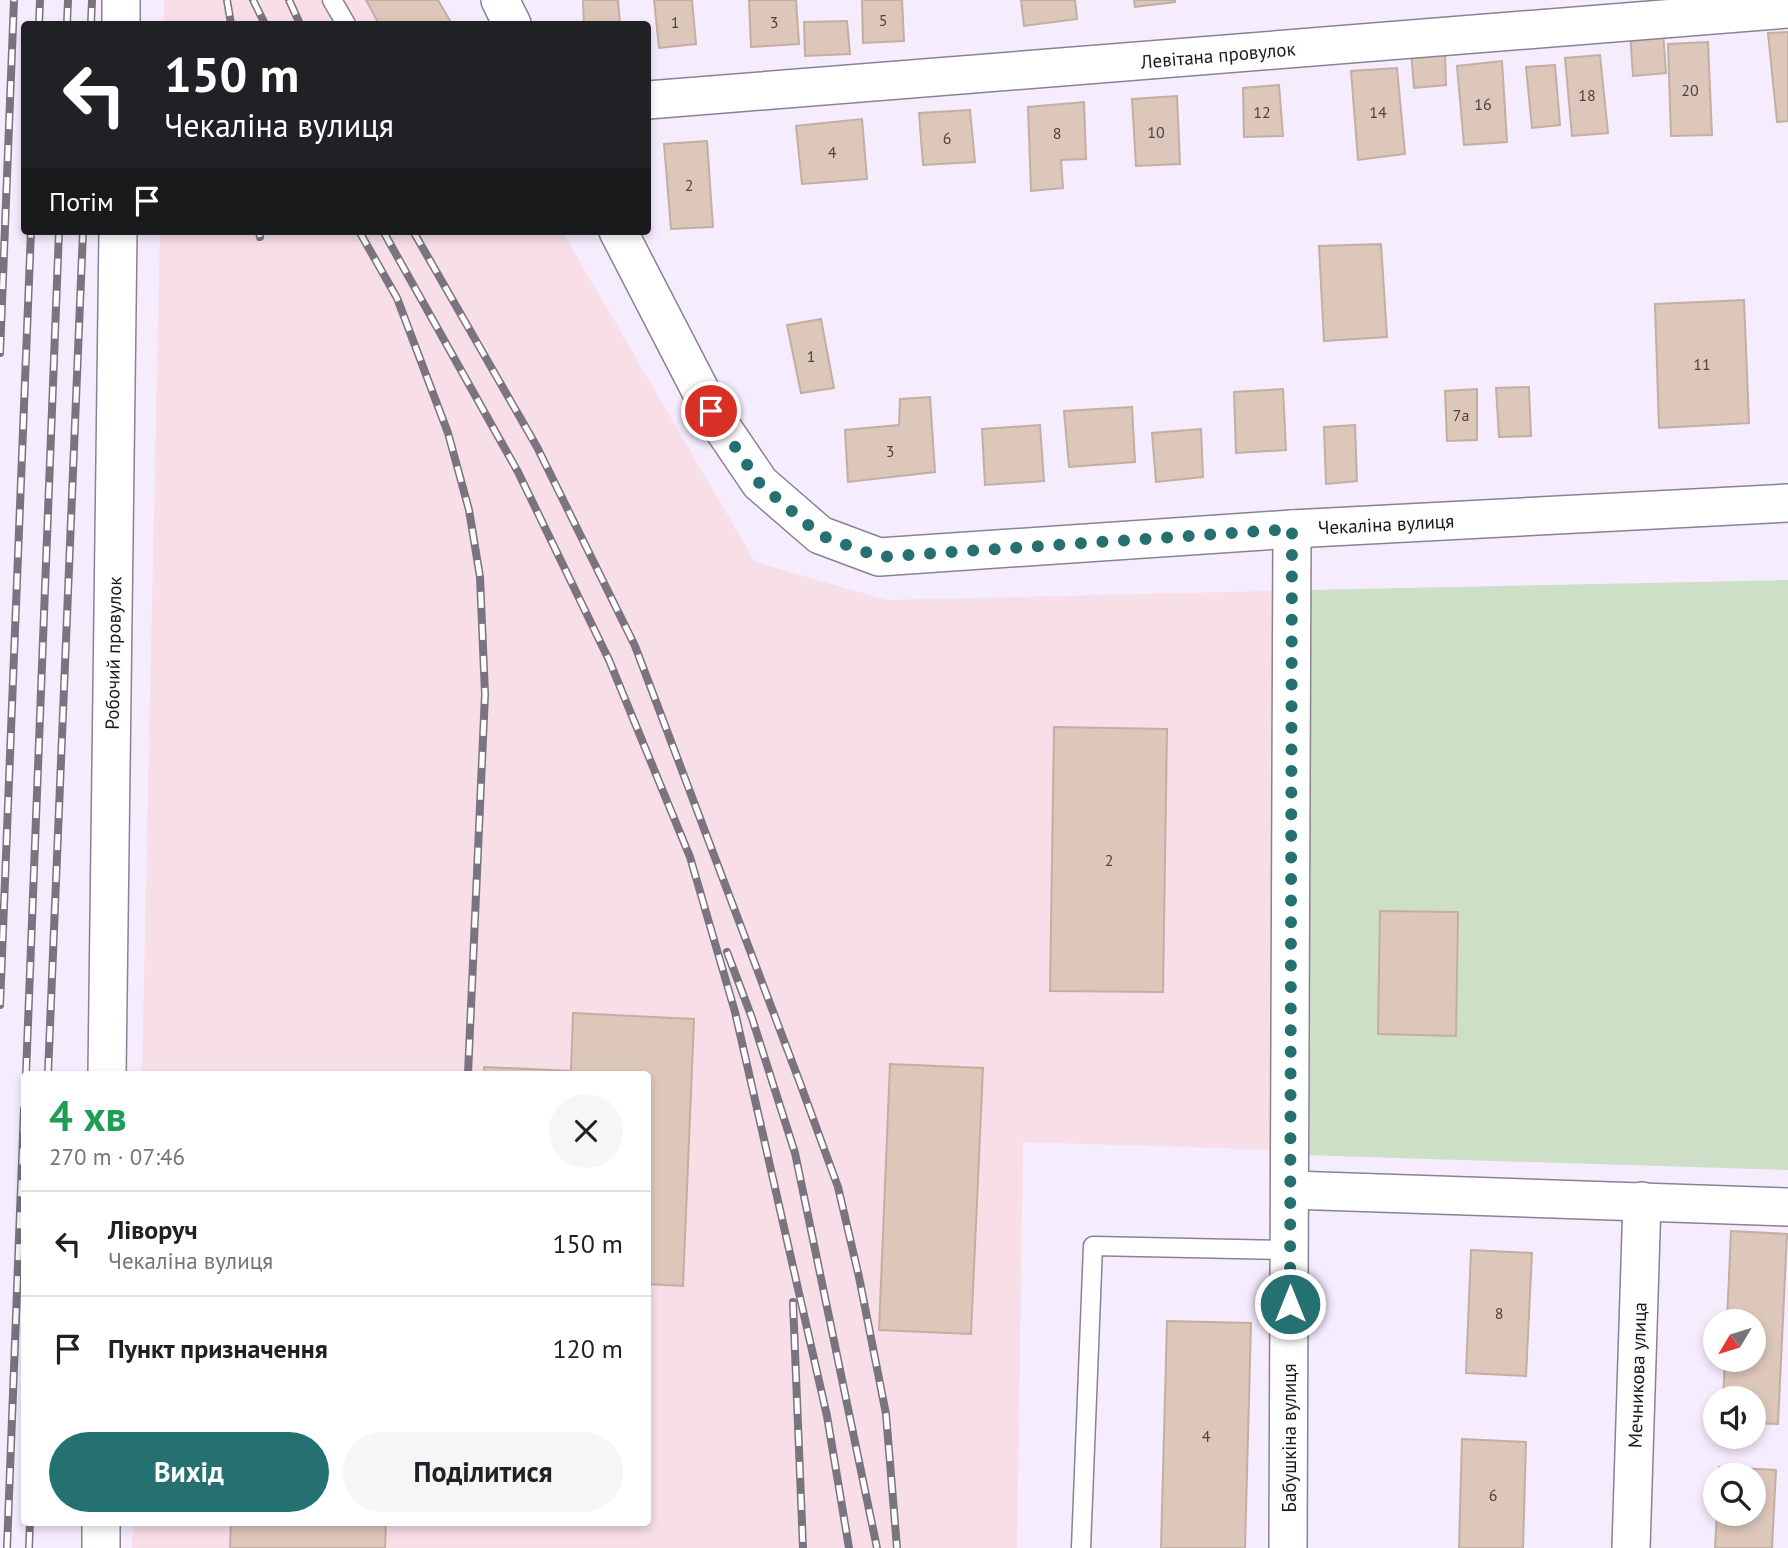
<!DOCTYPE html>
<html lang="uk">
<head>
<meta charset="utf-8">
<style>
	body { margin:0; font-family:"PT Sans",sans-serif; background:#f6f6f6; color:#202124; height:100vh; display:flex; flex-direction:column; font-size:26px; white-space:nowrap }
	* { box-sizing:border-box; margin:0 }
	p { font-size:23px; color:#757577 }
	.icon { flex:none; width:38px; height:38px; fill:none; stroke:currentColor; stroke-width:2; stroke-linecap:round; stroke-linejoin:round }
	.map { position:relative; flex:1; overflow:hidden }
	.details { position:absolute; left:21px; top:1071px; width:630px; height:455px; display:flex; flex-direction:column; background:#fff; border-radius:7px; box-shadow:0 4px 10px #0003 }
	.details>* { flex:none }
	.hud { position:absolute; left:21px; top:21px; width:630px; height:214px; border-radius:7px; box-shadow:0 4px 10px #0003; background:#202124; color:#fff; overflow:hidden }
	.needle { width:46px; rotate:232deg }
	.tools { position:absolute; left:1703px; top:1309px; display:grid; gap:14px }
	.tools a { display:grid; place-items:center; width:63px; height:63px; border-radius:50%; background:#fff; box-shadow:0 4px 10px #0003; font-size:35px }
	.pin { position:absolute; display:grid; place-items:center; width:60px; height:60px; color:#fff; margin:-30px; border:4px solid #fff; border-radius:50%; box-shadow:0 2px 7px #0007 }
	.me { position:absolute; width:77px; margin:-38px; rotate:0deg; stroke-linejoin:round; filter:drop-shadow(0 0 5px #0008) }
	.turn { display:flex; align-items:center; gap:24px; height:147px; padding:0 28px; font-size:32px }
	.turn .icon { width:91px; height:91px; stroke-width:2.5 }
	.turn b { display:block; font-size:49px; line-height:60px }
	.then { display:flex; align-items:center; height:66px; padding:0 28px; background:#0003; gap:14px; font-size:26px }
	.round { display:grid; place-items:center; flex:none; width:74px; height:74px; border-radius:37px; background:#f6f6f6 }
	.summary { display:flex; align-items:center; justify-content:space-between; height:119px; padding:0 28px }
	h1 { font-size:42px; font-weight:600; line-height:52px; color:#1e9e55 }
	.primary-button { display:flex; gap:14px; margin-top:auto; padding:14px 28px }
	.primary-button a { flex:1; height:80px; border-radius:42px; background:#257071; color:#fff; font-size:28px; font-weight:600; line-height:80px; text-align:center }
	.primary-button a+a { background:#f6f6f6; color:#202124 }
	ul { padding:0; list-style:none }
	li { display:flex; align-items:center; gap:21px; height:105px; padding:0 28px; border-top:2px solid #e0e0e0 }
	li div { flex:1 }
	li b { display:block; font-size:26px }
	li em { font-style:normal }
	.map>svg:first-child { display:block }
	.industrial { fill:#f7dee7 }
	.green { fill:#cedfc8 }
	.building { fill:#ddc7ba; stroke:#c3aea2; stroke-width:2 }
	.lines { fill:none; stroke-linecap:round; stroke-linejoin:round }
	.service-casing { stroke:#8b8194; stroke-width:21 }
	.minor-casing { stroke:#8b8194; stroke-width:40 }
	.service { stroke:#fff; stroke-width:18 }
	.minor { stroke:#fff; stroke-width:37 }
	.rail-casing { stroke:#79747f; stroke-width:8 }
	.rail { stroke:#fdfdfd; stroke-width:5; stroke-dasharray:16; stroke-linecap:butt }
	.route { stroke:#257071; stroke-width:12; stroke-dasharray:0 21.6 }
	.labels { text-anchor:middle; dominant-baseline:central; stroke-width:6; stroke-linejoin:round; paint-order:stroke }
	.number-label { font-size:16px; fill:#4b4345 }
	.street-label { font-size:19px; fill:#1a171e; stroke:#fdfdfd }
</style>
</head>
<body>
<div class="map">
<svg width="1788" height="1548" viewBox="0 0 1788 1548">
	<rect width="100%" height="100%" fill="#f5ecfd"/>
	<g class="industrial">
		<path d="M164 0H429L443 24H164Z"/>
		<path d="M160 231H562L755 562 886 600 1273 591 1276 1150 1023 1142 1017 1548H132L133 1523 648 1522V1074H142Z"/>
	</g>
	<path class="green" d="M1788 580V1170L1302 1155 1310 590Z"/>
	<g class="building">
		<path d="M366 0H438L452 24H379Z"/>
		<path d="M583 0H618L620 24H584Z"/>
		<path d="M654 0H692L696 44 659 48Z"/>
		<path d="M749 0H796L799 44 751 47Z"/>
		<path d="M862 0H902L904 41 863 43Z"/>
		<path d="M1021 0H1075L1077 19 1024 26Z"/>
		<path d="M1134 0H1175V2L1135 7Z"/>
		<path d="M847 21 850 54 805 56 804 22Z"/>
		<path d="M1663 31 1666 73 1633 76 1630 33Z"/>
		<path d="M1788 32V121L1777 122 1768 33Z"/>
		<path d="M1708 42 1712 135 1671 136 1668 44Z"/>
		<path d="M1445 50 1446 85 1414 88 1411 51Z"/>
		<path d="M1600 55 1608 133 1572 136 1565 58Z"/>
		<path d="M1502 61 1507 142 1464 145 1457 66Z"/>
		<path d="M1555 65 1560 125 1532 128 1526 67Z"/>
		<path d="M1397 68 1405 154 1358 160 1351 71Z"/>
		<path d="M1279 85 1283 136 1244 137 1243 88Z"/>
		<path d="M1177 96 1180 164 1136 166 1132 99Z"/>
		<path d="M1084 102 1086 159 1061 160 1063 188 1031 191 1028 107Z"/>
		<path d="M970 110 975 162 923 165 919 113Z"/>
		<path d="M862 119 867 179 802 184 796 126Z"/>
		<path d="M707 141 713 227 671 229 664 144Z"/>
		<path d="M1381 244 1387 337 1324 341 1319 246Z"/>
		<path d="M1744 300 1749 423 1659 428 1655 304Z"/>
		<path d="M821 319 834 388 801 393 787 325Z"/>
		<path d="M1529 387 1531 436 1499 437 1496 388Z"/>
		<path d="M1283 389 1286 450 1236 453 1234 392Z"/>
		<path d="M1477 389V440L1447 441 1445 391Z"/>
		<path d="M930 397 935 472 848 482 845 430 899 425 900 399Z"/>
		<path d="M1132 407 1135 462 1069 467 1064 411Z"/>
		<path d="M1040 425 1044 481 985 485 982 429Z"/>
		<path d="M1355 425 1357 481 1326 484 1324 427Z"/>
		<path d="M1201 429 1203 477 1156 482 1152 433Z"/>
		<path d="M1054 727 1167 729 1163 992 1050 991Z"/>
		<path d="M1380 911 1458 912 1456 1036 1378 1034Z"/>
		<path d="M573 1013 694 1019 683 1286 648 1284V1074H484V1067L571 1071Z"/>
		<path d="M890 1064 983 1068 971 1334 879 1330Z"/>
		<path d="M1731 1231 1787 1234 1778 1424 1754 1423V1398H1723L1725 1360H1754V1321H1727Z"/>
		<path d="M1471 1250 1532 1253 1526 1376 1466 1373Z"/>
		<path d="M1167 1321 1251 1323 1245 1548H1161Z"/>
		<path d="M1462 1439 1526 1442 1523 1548H1459Z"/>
		<path d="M1719 1467 1776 1470 1772 1548H1715L1717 1514H1754V1475H1719Z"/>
		<path d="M231 1522H386L385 1548H230Z"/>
	</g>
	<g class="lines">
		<g class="service-casing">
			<g id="service">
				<path d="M332 0 346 24"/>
				<path d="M1081 1548 1093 1246 1290 1250"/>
			</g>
		</g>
		<g class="minor-casing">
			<g id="minor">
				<path d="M500 0 512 24"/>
				<path d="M121 24V0"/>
				<path d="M648 100 1788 9"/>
				<path d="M618 231 711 411 760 483 820 535 879 557 1292 529 1788 503"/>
				<path d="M107 1074 118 231"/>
				<path d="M1291 1190 1788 1207"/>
				<path d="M101 1548V1522"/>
				<path d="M1288 1548 1292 529"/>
				<path d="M1631 1548 1642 1201"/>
			</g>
		</g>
		<use href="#service" class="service"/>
		<use href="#minor" class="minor"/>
		<g class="rail-casing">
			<g id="rail">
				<path d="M227 0 231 24"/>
				<path d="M253 0 265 24"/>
				<path d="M289 0 300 24"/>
				<path d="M39 24 40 0"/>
				<path d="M67 24 68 0"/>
				<path d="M91 24 92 0"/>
				<path d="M259 231 260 237"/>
				<path d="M359 231 397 298 448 433 469 510 480 577 485 694 468 1074"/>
				<path d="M383 231 518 472 609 660 690 857 735 1012 827 1416 849 1548"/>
				<path d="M413 231 537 447 635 646 800 1083 838 1187 859 1277 886 1414 897 1548"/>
				<path d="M0 353 14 0"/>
				<path d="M727 952 752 1018 795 1153 877 1548"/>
				<path d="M0 1005 31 231"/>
				<path d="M26 1074 59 231"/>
				<path d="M48 1074 83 231"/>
				<path d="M793 1302 803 1548"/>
				<path d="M7 1548 24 1109"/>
				<path d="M29 1548 30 1522"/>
			</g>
		</g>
		<use href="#rail" class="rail"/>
	</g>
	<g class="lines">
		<path class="route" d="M711 411 760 484 820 535 879 557 1292 529 1290 1304"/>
	</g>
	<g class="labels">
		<g class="number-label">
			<text x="883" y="20">5</text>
			<text x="675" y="22">1</text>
			<text x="774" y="22">3</text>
			<text x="1690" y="90">20</text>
			<text x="1587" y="95">18</text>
			<text x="1483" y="104">16</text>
			<text x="1262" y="112">12</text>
			<text x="1378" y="112">14</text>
			<text x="1156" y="132">10</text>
			<text x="1057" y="133">8</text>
			<text x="947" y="138">6</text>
			<text x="832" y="152">4</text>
			<text x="689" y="185">2</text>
			<text x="811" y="356">1</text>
			<text x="1702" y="364">11</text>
			<text x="1461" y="415">7а</text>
			<text x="890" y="451">3</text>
			<text x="1109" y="860">2</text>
			<text x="1499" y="1313">8</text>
			<text x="1206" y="1436">4</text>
			<text x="1493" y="1495">6</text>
		</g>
		<g class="street-label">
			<text transform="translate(1218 55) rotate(-5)">Левітана провулок</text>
			<text transform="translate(1386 524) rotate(-3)">Чекаліна вулиця</text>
			<text transform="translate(113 653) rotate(-89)">Робочий провулок</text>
			<text transform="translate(1637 1375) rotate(-88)">Мечникова улица</text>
			<text transform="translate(1289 1438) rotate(-90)">Бабушкіна вулиця</text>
		</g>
	</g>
</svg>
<div class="tools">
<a><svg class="needle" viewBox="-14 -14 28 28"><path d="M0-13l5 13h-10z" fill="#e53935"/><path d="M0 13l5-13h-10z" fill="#757577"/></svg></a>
<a><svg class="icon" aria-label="sound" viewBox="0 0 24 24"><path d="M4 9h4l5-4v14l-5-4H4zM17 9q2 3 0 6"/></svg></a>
<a><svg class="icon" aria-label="search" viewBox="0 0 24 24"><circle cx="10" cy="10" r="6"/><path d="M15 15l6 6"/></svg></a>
</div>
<div class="pin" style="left:711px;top:411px;background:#d93025"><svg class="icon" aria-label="arrive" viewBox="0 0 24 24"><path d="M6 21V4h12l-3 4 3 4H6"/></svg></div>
<svg class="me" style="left:1290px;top:1304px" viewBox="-20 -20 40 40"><circle r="17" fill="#257071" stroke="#fff" stroke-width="3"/><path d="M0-11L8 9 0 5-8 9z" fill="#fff"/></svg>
<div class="hud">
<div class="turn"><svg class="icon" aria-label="left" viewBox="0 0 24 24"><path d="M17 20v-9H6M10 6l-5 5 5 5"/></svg><div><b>150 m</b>Чекаліна вулиця</div></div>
<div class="then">Потім<svg class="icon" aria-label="arrive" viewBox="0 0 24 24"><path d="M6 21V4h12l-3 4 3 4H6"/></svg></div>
</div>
<section class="details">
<div class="summary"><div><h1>4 хв</h1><p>270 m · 07:46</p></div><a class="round"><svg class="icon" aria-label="close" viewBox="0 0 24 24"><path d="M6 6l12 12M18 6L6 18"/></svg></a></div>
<ul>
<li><svg class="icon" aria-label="left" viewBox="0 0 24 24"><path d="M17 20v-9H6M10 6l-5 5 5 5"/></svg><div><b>Ліворуч</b><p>Чекаліна вулиця</p></div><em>150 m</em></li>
<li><svg class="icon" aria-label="arrive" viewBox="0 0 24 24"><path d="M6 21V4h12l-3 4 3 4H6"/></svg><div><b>Пункт призначення</b></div><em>120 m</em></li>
</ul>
<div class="primary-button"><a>Вихід</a><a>Поділитися</a></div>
</section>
</div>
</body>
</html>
